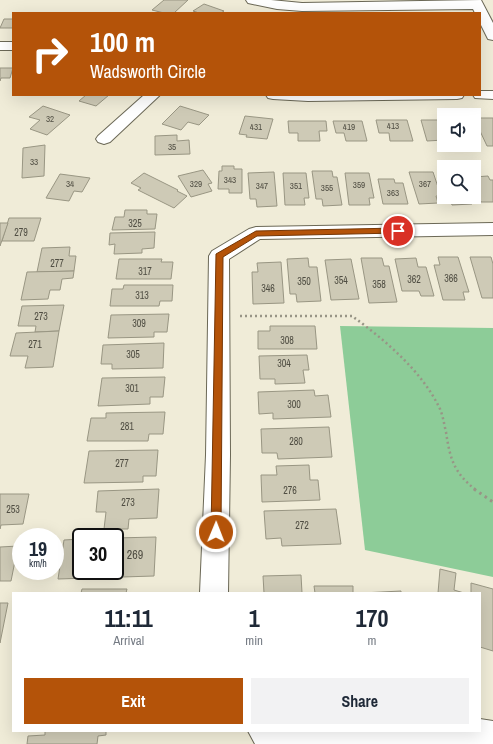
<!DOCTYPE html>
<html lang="en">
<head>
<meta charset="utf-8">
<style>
	body { margin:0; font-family:"Archivo Narrow",sans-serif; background:#f2f2f3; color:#1f2937; height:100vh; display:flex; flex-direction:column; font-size:15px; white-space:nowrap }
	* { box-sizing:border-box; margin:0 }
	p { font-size:13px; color:#747a83 }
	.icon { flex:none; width:22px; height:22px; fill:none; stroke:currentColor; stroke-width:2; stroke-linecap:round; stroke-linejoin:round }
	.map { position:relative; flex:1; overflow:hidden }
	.side { position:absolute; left:12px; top:592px; width:469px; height:140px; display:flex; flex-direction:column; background:#fff; border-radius:0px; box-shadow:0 4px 16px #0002 }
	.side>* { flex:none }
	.banner { position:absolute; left:12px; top:12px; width:469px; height:84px; border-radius:0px; box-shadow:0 4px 16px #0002; background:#b45309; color:#fff; overflow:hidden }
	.fabs { position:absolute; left:437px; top:108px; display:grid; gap:8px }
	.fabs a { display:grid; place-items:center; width:44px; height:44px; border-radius:0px; background:#fff; box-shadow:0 4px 16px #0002; font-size:20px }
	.speed { position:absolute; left:12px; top:528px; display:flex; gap:8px; font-size:20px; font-weight:700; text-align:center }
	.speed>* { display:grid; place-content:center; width:52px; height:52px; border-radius:50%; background:#fff; box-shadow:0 4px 16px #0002; line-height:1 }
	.speed small { font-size:10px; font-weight:400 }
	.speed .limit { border:2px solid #111; border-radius:6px; background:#fff; color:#111 }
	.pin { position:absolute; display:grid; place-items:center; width:34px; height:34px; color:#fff; margin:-17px; border:2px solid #fff; border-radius:50%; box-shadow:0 1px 4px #0007 }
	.me { position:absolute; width:44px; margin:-22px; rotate:1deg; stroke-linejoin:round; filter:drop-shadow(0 0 3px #0008) }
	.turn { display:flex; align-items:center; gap:14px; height:84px; padding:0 12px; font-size:18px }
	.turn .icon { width:52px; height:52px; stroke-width:2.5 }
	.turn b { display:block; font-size:28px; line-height:34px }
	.eta { display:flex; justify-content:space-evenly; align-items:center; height:68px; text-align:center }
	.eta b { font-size:24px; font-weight:700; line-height:28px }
	.cta { display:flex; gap:8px; margin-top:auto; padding:8px 12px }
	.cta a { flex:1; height:46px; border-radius:0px; background:#b45309; color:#fff; font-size:16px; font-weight:700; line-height:46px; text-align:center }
	.cta a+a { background:#f2f2f3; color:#1f2937 }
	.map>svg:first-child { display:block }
	.green { fill:#8dcc98 }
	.building { fill:#cecab6; stroke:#999683 }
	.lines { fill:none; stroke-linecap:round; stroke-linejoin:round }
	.minor-casing { stroke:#6b6856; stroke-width:2 }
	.tertiary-casing { stroke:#6b6856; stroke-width:2 }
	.path-far1 { stroke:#989586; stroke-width:2.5; stroke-dasharray:2 3; stroke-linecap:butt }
	.path { stroke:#989586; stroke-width:3; stroke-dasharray:2.5 4; stroke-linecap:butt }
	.minor { fill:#fff; fill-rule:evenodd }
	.tertiary { fill:#fff; fill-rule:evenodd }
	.route { fill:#b45309; stroke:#753606 }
	.labels { text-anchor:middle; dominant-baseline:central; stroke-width:3.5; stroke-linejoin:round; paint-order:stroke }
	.far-number-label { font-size:9px; fill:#504e43 }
	.number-label { font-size:10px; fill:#504e43 }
	.near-number-label { font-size:12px; fill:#504e43 }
</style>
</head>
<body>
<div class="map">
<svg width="493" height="744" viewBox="0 0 493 744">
	<rect width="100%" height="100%" fill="#f0ecd8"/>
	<path class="green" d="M340 326 493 328V577L365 550Z"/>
	<g class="building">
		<path d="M164 0H188L174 13H164L152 10Z"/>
		<path d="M204 4 224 11 221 13H199L193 11Z"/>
		<path d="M4 19H13V28H0Z"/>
		<path d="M0 68H13L10 78H1L0 81Z"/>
		<path d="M86 95H109L96 106 79 101Z"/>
		<path d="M43 106 70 115 47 135 30 129 40 120 29 117Z"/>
		<path d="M180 106 209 115 199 125 188 122 181 130 162 124Z"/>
		<path d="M245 116 273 119 267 139 246 137 247 135 239 134Z"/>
		<path d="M474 118H493V146H487L480 131H474Z"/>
		<path d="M376 120H407L413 141H390L389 133H379Z"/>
		<path d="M421 120H444V140L427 141Z"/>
		<path d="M288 121H326L327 131H319L320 141H298V133H289Z"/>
		<path d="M333 121H362L367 141H346L344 133H336Z"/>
		<path d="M177 135V141L189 140 190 154 155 155V136Z"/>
		<path d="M45 145 44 176 22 178 23 148Z"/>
		<path d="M222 166H234V169H242V193H229V189H218L219 171H222Z"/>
		<path d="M203 170 212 183 208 184 212 191 191 197 178 176Z"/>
		<path d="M312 171H332L333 177H337L342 205 323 206 322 199H316Z"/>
		<path d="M274 172 277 206 257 207 256 199H250L248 173Z"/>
		<path d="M409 172H433L441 196H436L438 203 419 204Z"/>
		<path d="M144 173 178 190 177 191 187 196 174 208 138 190 141 188 131 183Z"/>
		<path d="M283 173H306L309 198H304L305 205H285Z"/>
		<path d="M345 173H369L374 198H369L370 205H349Z"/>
		<path d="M60 174 90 178 82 192 74 191 69 201 46 198Z"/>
		<path d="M488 176 490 180H493V202H481L474 184V177Z"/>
		<path d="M378 179H394L395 183H403L408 204H383Z"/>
		<path d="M449 197H469L472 204 452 205Z"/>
		<path d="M125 210H147V214H157L155 229 112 230 115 217H124Z"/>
		<path d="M9 218H41L34 241H2Z"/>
		<path d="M0 223H8L0 246Z"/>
		<path d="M155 232 154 248 142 249V253L114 254 115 244 109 245 110 233Z"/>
		<path d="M70 247 69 256H76L74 271 37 272 42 248Z"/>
		<path d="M438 257H458L469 292H463L465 300H443L434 265H440Z"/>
		<path d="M470 257H491L493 264V298H482Z"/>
		<path d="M308 258 309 267H317L321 301 297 302 296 294H290L287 259Z"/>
		<path d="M361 258H382L384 266H389L397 302 369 303Z"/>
		<path d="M416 258 418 267H426L434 296H421L419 291H402L395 259Z"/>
		<path d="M119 259H162L161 262H173L171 279H116Z"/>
		<path d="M351 259 359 299 331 300 325 260Z"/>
		<path d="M281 262 284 303 253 304 252 272H258L257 263Z"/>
		<path d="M74 271 73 278 62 279 60 290H50L48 299 21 300 27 272Z"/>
		<path d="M124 285H173L172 301H160L159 306H110L112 289H123Z"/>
		<path d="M64 305 59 331 35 332 36 326H18L22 306Z"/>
		<path d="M169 314 167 332H154V337L108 338 111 315Z"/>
		<path d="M270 326H315L317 349H258V331H270Z"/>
		<path d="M59 331 53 367 25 368 28 356H10L16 333Z"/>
		<path d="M164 343 163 368 112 369V364H101L103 345Z"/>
		<path d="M307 355 309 370H303L305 383 275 384V379H260L259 356Z"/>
		<path d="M165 377 163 397H150V404L98 406 102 378Z"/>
		<path d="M314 390 315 396 328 395 331 417 273 419V413L259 414 258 392Z"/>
		<path d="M165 412 163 434H149L148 441H87L91 418H106V413Z"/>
		<path d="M329 427 332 457 278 459 277 453H262L261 429Z"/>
		<path d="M158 450 156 476H143V482L84 483 89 451Z"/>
		<path d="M309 465 310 480H318L320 500 262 502 261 475H277L276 466Z"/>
		<path d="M159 489 157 518 129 519 128 529H104L106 512H96L98 491Z"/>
		<path d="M0 494H29L23 524 1 525 0 529Z"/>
		<path d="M336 509 341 544 282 546 281 538 266 539 264 511Z"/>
		<path d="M156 537 154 576 58 579 64 540 81 539V571H115V538Z"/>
		<path d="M18 546 11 581H0V547Z"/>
		<path d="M440 569 456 573 454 590 464 593H438Z"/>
		<path d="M301 575 302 593H264L263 576Z"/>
		<path d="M471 583 493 589V651L480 647V593H471Z"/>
		<path d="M314 586H353V593H315Z"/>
		<path d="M82 589H127L126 593H81Z"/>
		<path d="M401 591V593H362Z"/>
		<path d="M0 603H8L0 643Z"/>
		<path d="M45 731H106V735L98 736 97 744H27L28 736 45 735Z"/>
	</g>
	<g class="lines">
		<g class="minor-casing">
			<g id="minor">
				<path d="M246 0H271L302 3 481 0 493 23V40L488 39 480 23V13H475L473 9 302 11 277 9 248 3Z"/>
				<path d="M144 95H160L110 142 104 144 98 142 96 139 98 136Z"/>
				<path d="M493 223V235L260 239 229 259 230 455 228 593H200L206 455 209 256 212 251 249 229 256 227Z"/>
				<path d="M480 719 493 721V744H255L248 731H480Z"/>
			</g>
		</g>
		<g class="tertiary-casing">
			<g id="tertiary">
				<rect x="0" y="42" width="13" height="8"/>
				<path d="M480 91H493V99L475 98 473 95H480Z"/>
				<path d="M266 95H464L462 98 457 99 308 101 273 99 268 98Z"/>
			</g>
		</g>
		<path class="path-far1" d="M240 316H352C385 340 422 371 440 409 443 416 444 424 446 432 450 459 454 473 476 490"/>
		<path class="path" d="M474 489 493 502"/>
		<use href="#minor" class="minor"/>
		<use href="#tertiary" class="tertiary"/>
	</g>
	<path class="route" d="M398 228 402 231 398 233 257 236 223 257 221 532 220 536 216 537 212 536 211 532 216 254 256 231Z"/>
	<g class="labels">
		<g class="far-number-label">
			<text x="50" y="119">32</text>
			<text x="393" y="126">413</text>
			<text x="256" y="127">431</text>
			<text x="349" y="127">419</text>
			<text x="172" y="147">35</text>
			<text x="34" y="162">33</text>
			<text x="230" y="180">343</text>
			<text x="70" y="184">34</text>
			<text x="196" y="184">329</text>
			<text x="425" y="184">367</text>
			<text x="359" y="185">359</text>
			<text x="262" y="186">347</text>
			<text x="296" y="186">351</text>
			<text x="327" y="188">355</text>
			<text x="393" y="193">363</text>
		</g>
		<g class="number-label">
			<text x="135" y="223">325</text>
			<text x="21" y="232">279</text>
			<text x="57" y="263">277</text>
			<text x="145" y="271">317</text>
			<text x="451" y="278">366</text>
			<text x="414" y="279">362</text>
			<text x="341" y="280">354</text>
			<text x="304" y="281">350</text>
			<text x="379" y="284">358</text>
			<text x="268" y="288">346</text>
			<text x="142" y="295">313</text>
			<text x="41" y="316">273</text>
			<text x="139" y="323">309</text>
			<text x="287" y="340">308</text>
			<text x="35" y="344">271</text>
			<text x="133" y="354">305</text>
			<text x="284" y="363">304</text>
			<text x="132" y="388">301</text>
			<text x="294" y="404">300</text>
			<text x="127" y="426">281</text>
			<text x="296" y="441">280</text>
			<text x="122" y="463">277</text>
			<text x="290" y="490">276</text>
			<text x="128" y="502">273</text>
			<text x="13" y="509">253</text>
			<text x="302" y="525">272</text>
		</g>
		<g class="near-number-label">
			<text x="135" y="555">269</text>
		</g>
	</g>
</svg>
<div class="fabs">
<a><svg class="icon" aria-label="sound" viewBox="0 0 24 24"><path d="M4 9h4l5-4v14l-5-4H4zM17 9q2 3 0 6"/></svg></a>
<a><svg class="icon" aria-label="search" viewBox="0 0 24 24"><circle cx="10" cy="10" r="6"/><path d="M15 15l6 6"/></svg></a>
</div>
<div class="speed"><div>19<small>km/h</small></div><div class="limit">30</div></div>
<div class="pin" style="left:398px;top:231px;background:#d93025"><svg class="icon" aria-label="arrive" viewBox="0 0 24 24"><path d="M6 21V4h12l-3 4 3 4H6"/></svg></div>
<svg class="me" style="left:216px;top:532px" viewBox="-20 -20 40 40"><circle r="17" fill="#b45309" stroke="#fff" stroke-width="3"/><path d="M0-11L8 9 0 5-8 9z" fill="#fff"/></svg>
<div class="banner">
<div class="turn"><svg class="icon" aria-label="right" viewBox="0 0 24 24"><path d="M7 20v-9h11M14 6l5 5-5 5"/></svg><div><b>100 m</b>Wadsworth Circle</div></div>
</div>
<section class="side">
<div class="eta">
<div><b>11:11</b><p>Arrival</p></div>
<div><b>1</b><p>min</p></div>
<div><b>170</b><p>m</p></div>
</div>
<div class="cta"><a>Exit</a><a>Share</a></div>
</section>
</div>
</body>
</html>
